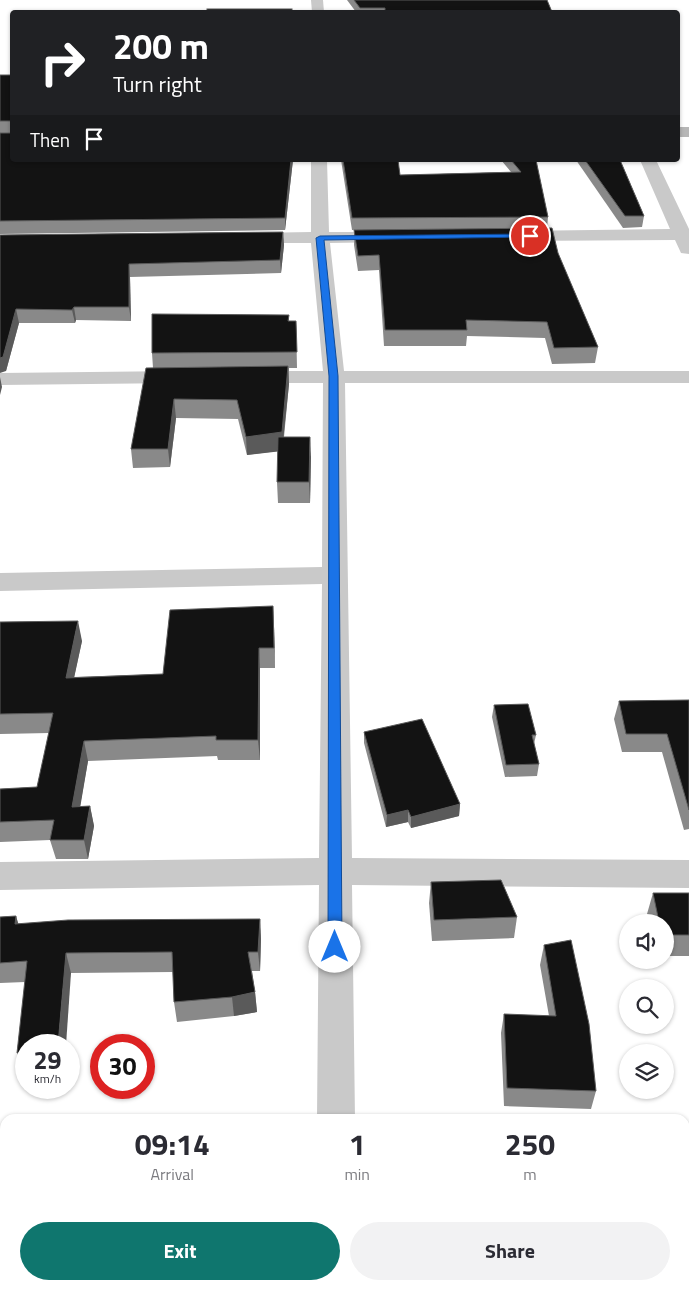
<!DOCTYPE html>
<html lang="en">
<head>
<meta charset="utf-8">
<style>
	body { margin:0; font-family:"Titillium Web",sans-serif; background:#f2f2f3; color:#2b2b33; height:100vh; display:flex; flex-direction:column; font-size:19px; white-space:nowrap }
	* { box-sizing:border-box; margin:0 }
	p { font-size:16px; color:#7c7c81 }
	.icon { flex:none; width:28px; height:28px; fill:none; stroke:currentColor; stroke-width:2; stroke-linecap:round; stroke-linejoin:round }
	.map { position:relative; flex:1; overflow:hidden }
	.sheet { position:absolute; left:0px; top:1114px; width:690px; height:176px; display:flex; flex-direction:column; background:#fff; border-radius:15px 15px 0 0; box-shadow:0 1px 4px #0004 }
	.sheet>* { flex:none }
	.top-card { position:absolute; left:10px; top:10px; width:670px; height:152px; border-radius:5px; box-shadow:0 1px 4px #0004; background:#202124; color:#fff; overflow:hidden }
	.tools { position:absolute; left:619px; top:914px; display:grid; gap:10px }
	.tools a { display:grid; place-items:center; width:55px; height:55px; border-radius:50%; background:#fff; box-shadow:0 1px 4px #0004; font-size:25px }
	.speed { position:absolute; left:15px; top:1034px; display:flex; gap:10px; font-size:25px; font-weight:700; text-align:center }
	.speed>* { display:grid; place-content:center; width:65px; height:65px; border-radius:50%; background:#fff; box-shadow:0 1px 4px #0004; line-height:1 }
	.speed small { font-size:12px; font-weight:400 }
	.speed .limit { border:8px solid #d22; background:#fff; color:#111 }
	.pin { position:absolute; display:grid; place-items:center; width:42px; height:42px; color:#fff; margin:-21px; border:2px solid #fff; border-radius:50%; box-shadow:0 1px 5px #0007 }
	.me { position:absolute; width:55px; margin:-28px; rotate:0deg; stroke-linejoin:round; filter:drop-shadow(0 0 4px #0008) }
	.turn { display:flex; align-items:center; gap:18px; height:105px; padding:0 20px; font-size:22px }
	.turn .icon { width:65px; height:65px; stroke-width:2.5 }
	.turn b { display:block; font-size:35px; line-height:42px }
	.then { display:flex; align-items:center; height:48px; padding:0 20px; background:#0003; gap:10px; font-size:19px }
	.eta { display:flex; justify-content:space-evenly; align-items:center; height:85px; text-align:center }
	.eta b { font-size:30px; font-weight:700; line-height:35px }
	.action { display:flex; gap:10px; margin-top:auto; padding:10px 20px }
	.action a { flex:1; height:58px; border-radius:30px; background:#0f766e; color:#fff; font-size:20px; font-weight:700; line-height:58px; text-align:center }
	.action a+a { background:#f2f2f3; color:#2b2b33 }
	.map>svg:first-child { display:block }
	.lines { fill:none; stroke-linecap:round; stroke-linejoin:round }
	.street { fill:#c9c9c9; fill-rule:evenodd }
	.secondary { fill:#b6b6b6; fill-rule:evenodd }
	.wall { fill:#898989 }
	.shaded-wall { fill:#5a5a5a }
	.building { fill:#131313; stroke:#5a5a5a }
	.route { fill:#1a73e8; stroke:#114b97 }
</style>
</head>
<body>
<div class="map">
<svg width="689" height="1289" viewBox="0 0 689 1289">
	<rect width="100%" height="100%" fill="#fff"/>
	<g class="lines">
		<g class="street">
			<path d="M311 0H323L324 12H312Z"/>
			<path d="M311 160H327L329 232H391L397 233 400 237 397 241 391 242 330 243 344 371H689V383H345L352 858 689 860V888L352 885 355 1119H317L319 885 0 890V862L319 858 322 584 0 591V573L322 567 323 383H251L243 382 240 377 243 372 251 371H323L311 243H246L240 242 237 238 240 234 246 233 311 232Z"/>
			<path d="M640 160H656L689 229V254L681 253 675 240 516 241 510 240 507 236 510 232 516 231 670 229Z"/>
			<path d="M180 371 188 372 191 377 188 382 180 383 0 385V373Z"/>
			<rect x="315" y="1285" width="42" height="4"/>
		</g>
		<rect class="secondary" x="678" y="127" width="11" height="10"/>
	</g>
	<g class="wall">
		<path d="M347 0H547L552 12H356Z"/>
		<path d="M0 75H12V160H293L285 230 0 234V133H11H0Z"/>
		<path d="M341 160H398L400 175 511 172 501 160H536L548 217 547 228 598 347 595 363 552 364 545 338 467 336 466 346H384L379 270 358 271 354 245V230H352Z"/>
		<path d="M576 160H620L644 216 642 227 623 228Z"/>
		<path d="M283 232 284 245 281 273 130 277 131 321 76 320 75 323H19L6 371 0 235Z"/>
		<path d="M289 315V321H296L297 368H289V384L284 437 311 457 310 503H278L277 482 278 451 247 455 238 419 176 418 170 467 133 468 131 449 153 368 152 353Z"/>
		<path d="M0 622 82 641 74 677 163 674 274 626 275 668H260V760H218L217 756 88 761 80 806H90L94 826 88 859H56L50 840 0 842V789L37 787 49 733 0 734Z"/>
		<path d="M689 700V829L684 830 662 752H622L614 719 619 701Z"/>
		<path d="M494 705 536 735 534 744 539 764 537 776 505 777 492 717Z"/>
		<path d="M364 732 460 804 459 816 411 828 408 822 386 827 364 743Z"/>
		<path d="M431 882 517 917 514 938 432 941 429 903Z"/>
		<path d="M653 893H689V956H665V922H648L647 914Z"/>
		<path d="M16 916 18 924 260 919 261 939 260 971H252L255 992 257 1012 234 1016 177 1022 174 1002 173 972 71 973 26 1045V1071L24 1072 17 1053 25 982 0 983V917Z"/>
		<path d="M544 945 596 1091 591 1109 504 1106 501 1033 504 1014 549 1016 540 965Z"/>
		<path d="M420 1285H525L526 1289H420Z"/>
	</g>
	<g class="shaded-wall">
		<path d="M291 160H293L285 230V218Z"/>
		<path d="M283 232 284 245 281 273 280 260Z"/>
		<path d="M129 264 130 277 131 321 129 307Z"/>
		<path d="M74 307 76 320 75 323 72 310Z"/>
		<path d="M16 309 19 323 6 371 0 373V358Z"/>
		<path d="M288 366 289 384 282 451 247 455 246 437Z"/>
		<path d="M0 377 2 387 0 395Z"/>
		<path d="M174 399 176 418 170 467 168 449Z"/>
		<path d="M310 437 311 457 310 503 309 482Z"/>
		<path d="M273 606 274 626 275 668 274 648Z"/>
		<path d="M78 621 82 641 70 697 66 678Z"/>
		<path d="M259 648 260 668V760L258 740Z"/>
		<path d="M84 741 88 761 77 826 72 807Z"/>
		<path d="M460 804 459 816 411 828V817Z"/>
		<path d="M90 806 94 826 88 859 84 840Z"/>
		<path d="M408 810V822L386 827 387 815Z"/>
		<path d="M16 916 22 936 15 924Z"/>
		<path d="M260 919 261 939 260 971 258 952Z"/>
		<path d="M66 953 71 973 66 1045H58Z"/>
		<path d="M255 992 257 1012 234 1016 232 997Z"/>
	</g>
	<g class="building">
		<path d="M354 0H547L552 12H385V8H360Z"/>
		<rect x="207" y="9" width="85" height="3"/>
		<path d="M0 75H12V160H291L285 218 0 221V133H11V121H0Z"/>
		<path d="M343 160H398L400 175 521 172 511 160H536L548 217 352 218Z"/>
		<path d="M585 160H620L644 216H625Z"/>
		<path d="M552 228 558 253 598 347 554 348 547 322 466 320 467 330H385L379 255 358 256 354 230Z"/>
		<path d="M283 232 280 260 129 264V307H74L72 310 16 309 3 357 0 358V235Z"/>
		<path d="M152 314 289 315 288 321H296L297 352 152 353Z"/>
		<path d="M288 366 282 432 246 437 237 400 174 399 168 449H131L146 368Z"/>
		<path d="M278 437H310L309 482H277Z"/>
		<path d="M273 606 274 648H259L258 740H216V736L84 741 72 807 90 806 84 840H50L54 820 0 822V789L37 787 53 713 0 714V622L78 621 66 678 163 674 170 610Z"/>
		<path d="M689 700V810L667 734H626L619 701Z"/>
		<path d="M528 704 536 735H532L539 764 506 765 494 705Z"/>
		<path d="M422 719 460 804 411 817 408 810 387 815 364 732Z"/>
		<path d="M501 880 517 917 434 920 431 882Z"/>
		<path d="M653 893H689V935H665V922H659Z"/>
		<path d="M16 916 15 924 68 920 260 919 258 952H248L255 992 232 997 174 1002 172 952 66 953 58 1045H26V1052L17 1053 27 961 0 963V917Z"/>
		<path d="M571 940 589 1024 596 1091 507 1088 504 1014 556 1016 544 945Z"/>
		<path d="M423 1285H525L526 1289H423Z"/>
	</g>
	<path class="route" d="M530 234 533 236 532 237 324 240 338 376 342 947 340 951 335 953 330 951 328 947 329 376 316 238 320 236Z"/>
</svg>
<div class="tools">
<a><svg class="icon" aria-label="sound" viewBox="0 0 24 24"><path d="M4 9h4l5-4v14l-5-4H4zM17 9q2 3 0 6"/></svg></a>
<a><svg class="icon" aria-label="search" viewBox="0 0 24 24"><circle cx="10" cy="10" r="6"/><path d="M15 15l6 6"/></svg></a>
<a><svg class="icon" aria-label="layers" viewBox="0 0 24 24"><path d="M12 4l9 5-9 5-9-5zM3 14l9 5 9-5"/></svg></a>
</div>
<div class="speed"><div>29<small>km/h</small></div><div class="limit">30</div></div>
<div class="pin" style="left:530px;top:236px;background:#d93025"><svg class="icon" aria-label="arrive" viewBox="0 0 24 24"><path d="M6 21V4h12l-3 4 3 4H6"/></svg></div>
<svg class="me" style="left:335px;top:947px" viewBox="-20 -20 40 40"><circle r="19" fill="#fff"/><path d="M0-13L10 11 0 6-10 11z" fill="#1a73e8"/></svg>
<div class="top-card">
<div class="turn"><svg class="icon" aria-label="right" viewBox="0 0 24 24"><path d="M7 20v-9h11M14 6l5 5-5 5"/></svg><div><b>200 m</b>Turn right</div></div>
<div class="then">Then<svg class="icon" aria-label="arrive" viewBox="0 0 24 24"><path d="M6 21V4h12l-3 4 3 4H6"/></svg></div>
</div>
<section class="sheet">
<div class="eta">
<div><b>09:14</b><p>Arrival</p></div>
<div><b>1</b><p>min</p></div>
<div><b>250</b><p>m</p></div>
</div>
<div class="action"><a>Exit</a><a>Share</a></div>
</section>
</div>
</body>
</html>
